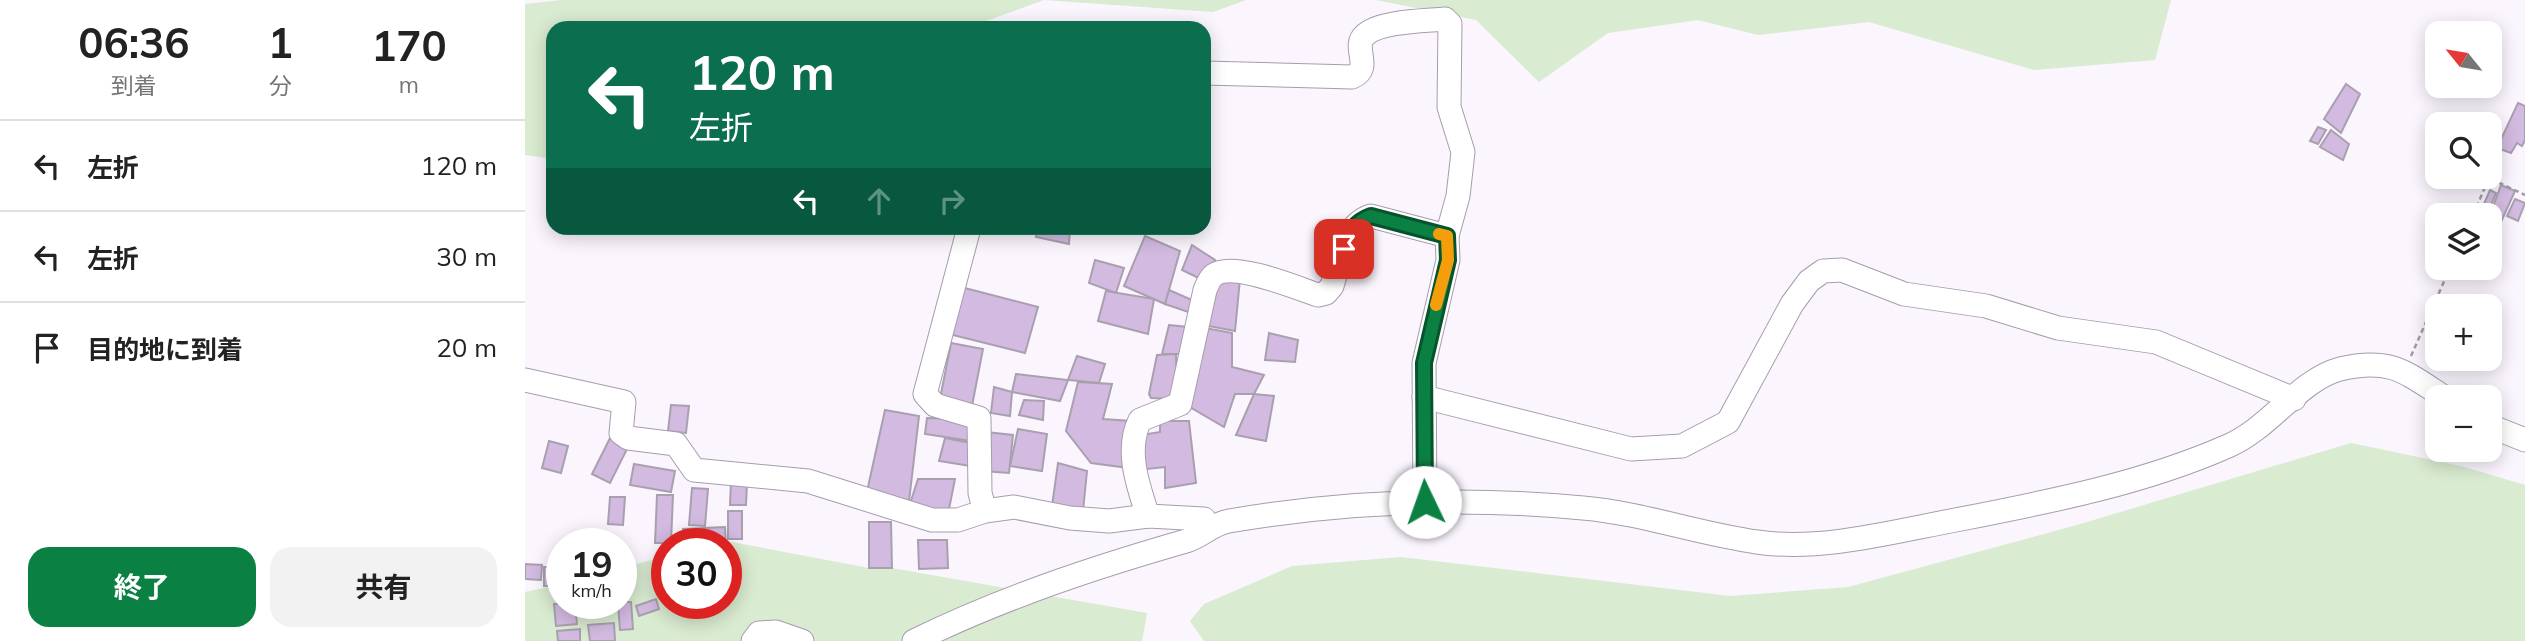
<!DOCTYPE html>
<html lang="ja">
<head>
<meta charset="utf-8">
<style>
	body { margin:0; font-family:Mulish,"Noto Sans JP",sans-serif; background:#f2f2f2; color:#222; height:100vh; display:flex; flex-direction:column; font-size:26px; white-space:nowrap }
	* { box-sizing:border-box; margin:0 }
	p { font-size:23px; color:#767676 }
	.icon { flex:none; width:38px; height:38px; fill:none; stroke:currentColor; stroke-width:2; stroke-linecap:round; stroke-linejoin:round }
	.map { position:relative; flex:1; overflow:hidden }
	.drawer { display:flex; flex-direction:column; background:#fff; width:525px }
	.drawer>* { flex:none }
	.hud { position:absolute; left:21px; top:21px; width:665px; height:214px; border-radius:21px; box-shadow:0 4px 18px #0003; background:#0b6e4f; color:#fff; overflow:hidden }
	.needle { width:46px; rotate:300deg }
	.controls { position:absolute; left:1900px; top:21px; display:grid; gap:14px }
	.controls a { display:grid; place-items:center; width:77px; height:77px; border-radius:14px; background:#fff; box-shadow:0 4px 18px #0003; font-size:35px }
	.speed { position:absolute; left:21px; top:528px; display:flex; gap:14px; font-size:35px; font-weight:700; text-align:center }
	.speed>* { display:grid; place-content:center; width:91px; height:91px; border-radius:50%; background:#fff; box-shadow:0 4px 18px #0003; line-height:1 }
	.speed small { font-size:18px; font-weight:400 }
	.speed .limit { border:10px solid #d22; background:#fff; color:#111 }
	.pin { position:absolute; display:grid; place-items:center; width:60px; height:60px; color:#fff; margin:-30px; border-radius:14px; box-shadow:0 4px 10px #0006 }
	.me { position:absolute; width:77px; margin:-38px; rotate:357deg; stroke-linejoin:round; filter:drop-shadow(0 0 5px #0008) }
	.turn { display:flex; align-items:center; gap:24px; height:147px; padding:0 28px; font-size:32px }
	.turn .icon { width:91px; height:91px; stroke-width:2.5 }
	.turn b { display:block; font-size:49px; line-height:60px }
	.lanes { display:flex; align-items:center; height:66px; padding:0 28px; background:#0003; justify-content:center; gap:35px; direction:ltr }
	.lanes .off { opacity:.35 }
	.eta { display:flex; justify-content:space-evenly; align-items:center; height:119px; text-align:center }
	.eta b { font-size:42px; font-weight:700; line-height:49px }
	.cta { display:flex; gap:14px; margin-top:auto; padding:14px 28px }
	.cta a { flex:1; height:80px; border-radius:21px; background:#0b8043; color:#fff; font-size:28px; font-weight:700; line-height:80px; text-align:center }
	.cta a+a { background:#f2f2f2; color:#222 }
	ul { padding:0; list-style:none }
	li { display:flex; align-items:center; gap:21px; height:91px; padding:0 28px; border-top:2px solid #e0e0e0 }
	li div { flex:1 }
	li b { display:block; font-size:26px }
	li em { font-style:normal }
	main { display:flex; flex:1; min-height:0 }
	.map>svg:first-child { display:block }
	.green { fill:#d9ebd1 }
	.building { fill:#d2bae0; stroke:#a9a0af; stroke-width:2 }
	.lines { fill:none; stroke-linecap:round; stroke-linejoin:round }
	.minor-casing { stroke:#a69dac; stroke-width:25 }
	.path { stroke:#a29da5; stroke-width:2.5; stroke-dasharray:5 3.5; stroke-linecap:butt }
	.minor { stroke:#fff; stroke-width:23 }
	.route-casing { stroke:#07532c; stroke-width:18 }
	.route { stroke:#0b8043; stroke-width:12 }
	.slow { stroke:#f59e0b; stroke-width:12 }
</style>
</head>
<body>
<main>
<section class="drawer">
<div class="eta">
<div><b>06:36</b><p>到着</p></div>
<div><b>1</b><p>分</p></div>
<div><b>170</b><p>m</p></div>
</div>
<ul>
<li><svg class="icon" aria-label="left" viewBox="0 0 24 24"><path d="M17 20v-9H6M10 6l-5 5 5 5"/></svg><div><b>左折</b></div><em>120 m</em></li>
<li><svg class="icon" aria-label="left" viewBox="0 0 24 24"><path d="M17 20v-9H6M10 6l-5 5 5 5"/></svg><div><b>左折</b></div><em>30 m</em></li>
<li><svg class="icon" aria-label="arrive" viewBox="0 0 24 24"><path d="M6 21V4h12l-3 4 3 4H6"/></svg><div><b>目的地に到着</b></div><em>20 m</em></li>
</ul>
<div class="cta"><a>終了</a><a>共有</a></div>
</section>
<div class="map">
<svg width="2000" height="641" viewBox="0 0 2000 641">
	<rect width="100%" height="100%" fill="#fbf5fe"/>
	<g class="green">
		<path d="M36 0H721L688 12 519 0 442 28H28V159L0 155V4Z"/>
		<path d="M851 0H1646L1630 60 1509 70 1344 22 1233 35 1173 20 1083 33 1014 82 951 20Z"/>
		<path d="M1826 443 1936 466 2000 485V641H679L665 621 679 604 767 566 876 557 1205 596 1323 587 1552 525Z"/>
		<path d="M207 542 344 568H367L622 613 617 641H0V592L37 584V604H96V568L142 556V604H201V544H192Z"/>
	</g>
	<g class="building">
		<path d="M1821 84 1835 94 1816 133 1799 119Z"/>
		<path d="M1993 103 2000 106V140L1997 146 1992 143 1986 153 1972 148Z"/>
		<path d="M1793 127 1801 130 1793 144 1785 141Z"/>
		<path d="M1806 130 1824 144 1818 160 1795 147Z"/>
		<path d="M1976 185 1990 191 1971 233 1965 232V215Z"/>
		<path d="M1965 190 1971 193 1962 215H1954Z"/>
		<path d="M1990 199 2000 203 1993 221 1982 216Z"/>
		<path d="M512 228H545L544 244 511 237Z"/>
		<path d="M620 236 655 251 640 304 599 286Z"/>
		<path d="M667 245 690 260 682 282 657 270Z"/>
		<path d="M570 260 599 268 591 293 564 283Z"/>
		<path d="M715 279 710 331 678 325 688 281Z"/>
		<path d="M432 286 513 307 500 353 420 333Z"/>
		<path d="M644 290 674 303 672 315 640 304Z"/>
		<path d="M581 291 629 299 623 334 573 321Z"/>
		<path d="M644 325 663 327 664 354H637Z"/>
		<path d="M675 327 707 333V367L739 375 729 394H710L699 427 658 403Z"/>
		<path d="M744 333 773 340 770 362 740 360Z"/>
		<path d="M426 343 458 349 446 411 414 404Z"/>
		<path d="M651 354 652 399 626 398 624 394 632 355Z"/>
		<path d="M552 356 580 364 574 383 543 380Z"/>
		<path d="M491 374 543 380 535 401 487 392Z"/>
		<path d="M553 382 587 384 578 419 606 421 604 468 566 463 541 431Z"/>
		<path d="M469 387 487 392 485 416 466 413Z"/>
		<path d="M729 394 749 396 741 441 711 435Z"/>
		<path d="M499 400 519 401 518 420 494 415Z"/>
		<path d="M146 405 164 406 161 433 143 431Z"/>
		<path d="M360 410 394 416 383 510 341 496Z"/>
		<path d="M402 418 448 419 446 441 400 434Z"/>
		<path d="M635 421H664L671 483 640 488V467L613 470 611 436 635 432Z"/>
		<path d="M493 429 522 434 517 471 485 466Z"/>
		<path d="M461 432 488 435 484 473 458 471Z"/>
		<path d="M85 438 103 447 85 483 67 474Z"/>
		<path d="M420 438 451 444 446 466 414 461Z"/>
		<path d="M24 441 43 446 36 473 17 468Z"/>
		<path d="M533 463 562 471 558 511 527 506Z"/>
		<path d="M109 464 150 471 146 492 105 485Z"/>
		<path d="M393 479H430L424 509 383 510Z"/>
		<path d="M206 482 222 483 221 505H205Z"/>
		<path d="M167 488 183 489 180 526 164 525Z"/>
		<path d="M132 495H148L146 543H130Z"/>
		<path d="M85 497H100L98 525 83 524Z"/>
		<rect x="203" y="511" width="14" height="28"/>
		<path d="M344 522H366L367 568H344Z"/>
		<path d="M200 527 201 544H159L158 529Z"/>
		<path d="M393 540H422L423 568 394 569Z"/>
		<path d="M0 564 17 565 16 580 0 579Z"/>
		<rect x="19" y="567" width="11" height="19"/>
		<path d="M131 599 134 609 114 616 111 606Z"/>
		<path d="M96 602H106L108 629 95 630 93 604Z"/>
		<path d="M29 604H50L52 624 31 626Z"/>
		<path d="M89 623 90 641H65L63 625Z"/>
		<path d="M55 629V641H33L32 631Z"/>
	</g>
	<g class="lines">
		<g class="minor-casing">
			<g id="minor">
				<path d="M679 73 827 77C849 68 826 47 840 35 855 21 900 21 920 19L925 24 924 107 938 152 933 196 922 236 923 260 899 363 900 502"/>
				<path d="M444 228 400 394 410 405 454 418 455 493 460 511"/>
				<path d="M0 380 99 402 96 433 103 438 151 444 169 470 283 481 407 520H433L460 511 489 507 545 518 584 521 623 516 679 519 682 529"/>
				<path d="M899 397 1106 449 1157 446 1203 422 1267 304 1284 281 1298 271 1317 270 1379 294 1461 306 1533 328 1631 342 1769 399"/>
				<path d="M1965 426 2000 440"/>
				<path d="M623 516C613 486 600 450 615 420L655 404 680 290C682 285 685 278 689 275 708 261 772 288 793 295L801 293 807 286C815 261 818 225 846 216L922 236"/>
				<path d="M228 641 234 633 251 632 277 641"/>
				<path d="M389 641C477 598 567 568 661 541 677 536 687 524 704 521 821 501 940 497 1058 508 1117 513 1174 534 1232 542 1287 550 1346 537 1400 526 1501 506 1608 488 1703 446 1745 428 1774 380 1815 369 1865 357 1880 372 1919 397"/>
			</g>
		</g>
		<g class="path">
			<path d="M1948 215 1964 178 2000 195"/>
			<path d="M1886 356 1925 268"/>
		</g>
		<use href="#minor" class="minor"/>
	</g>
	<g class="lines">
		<g class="route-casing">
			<path id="route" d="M819 249C825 232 829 222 846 216L922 236 923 260 899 363 900 502"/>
		</g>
		<use href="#route" class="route"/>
		<path class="slow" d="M911 305 923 260 922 236 914 234"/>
	</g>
</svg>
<div class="controls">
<a><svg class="needle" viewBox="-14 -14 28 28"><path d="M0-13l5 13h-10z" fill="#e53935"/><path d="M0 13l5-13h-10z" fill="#767676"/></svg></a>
<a><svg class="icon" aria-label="search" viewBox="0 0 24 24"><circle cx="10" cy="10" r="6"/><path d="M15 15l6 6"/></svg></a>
<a><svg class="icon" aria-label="layers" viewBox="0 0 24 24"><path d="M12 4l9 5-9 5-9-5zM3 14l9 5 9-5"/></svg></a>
<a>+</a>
<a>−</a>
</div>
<div class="speed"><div>19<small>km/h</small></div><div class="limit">30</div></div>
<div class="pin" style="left:819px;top:249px;background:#d93025"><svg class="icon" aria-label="arrive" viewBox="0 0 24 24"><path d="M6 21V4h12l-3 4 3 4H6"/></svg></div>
<svg class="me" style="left:900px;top:502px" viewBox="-20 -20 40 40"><circle r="19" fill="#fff"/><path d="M0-13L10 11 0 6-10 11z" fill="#0b8043"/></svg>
<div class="hud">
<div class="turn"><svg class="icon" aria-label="left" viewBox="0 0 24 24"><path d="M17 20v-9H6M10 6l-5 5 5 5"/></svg><div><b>120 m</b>左折</div></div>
<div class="lanes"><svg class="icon" aria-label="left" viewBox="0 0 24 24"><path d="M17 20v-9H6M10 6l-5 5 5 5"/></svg><svg class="icon off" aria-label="ahead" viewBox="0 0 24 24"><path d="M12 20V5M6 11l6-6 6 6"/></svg><svg class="icon off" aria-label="right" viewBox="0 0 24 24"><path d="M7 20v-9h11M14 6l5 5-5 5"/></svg></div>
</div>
</div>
</main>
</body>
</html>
